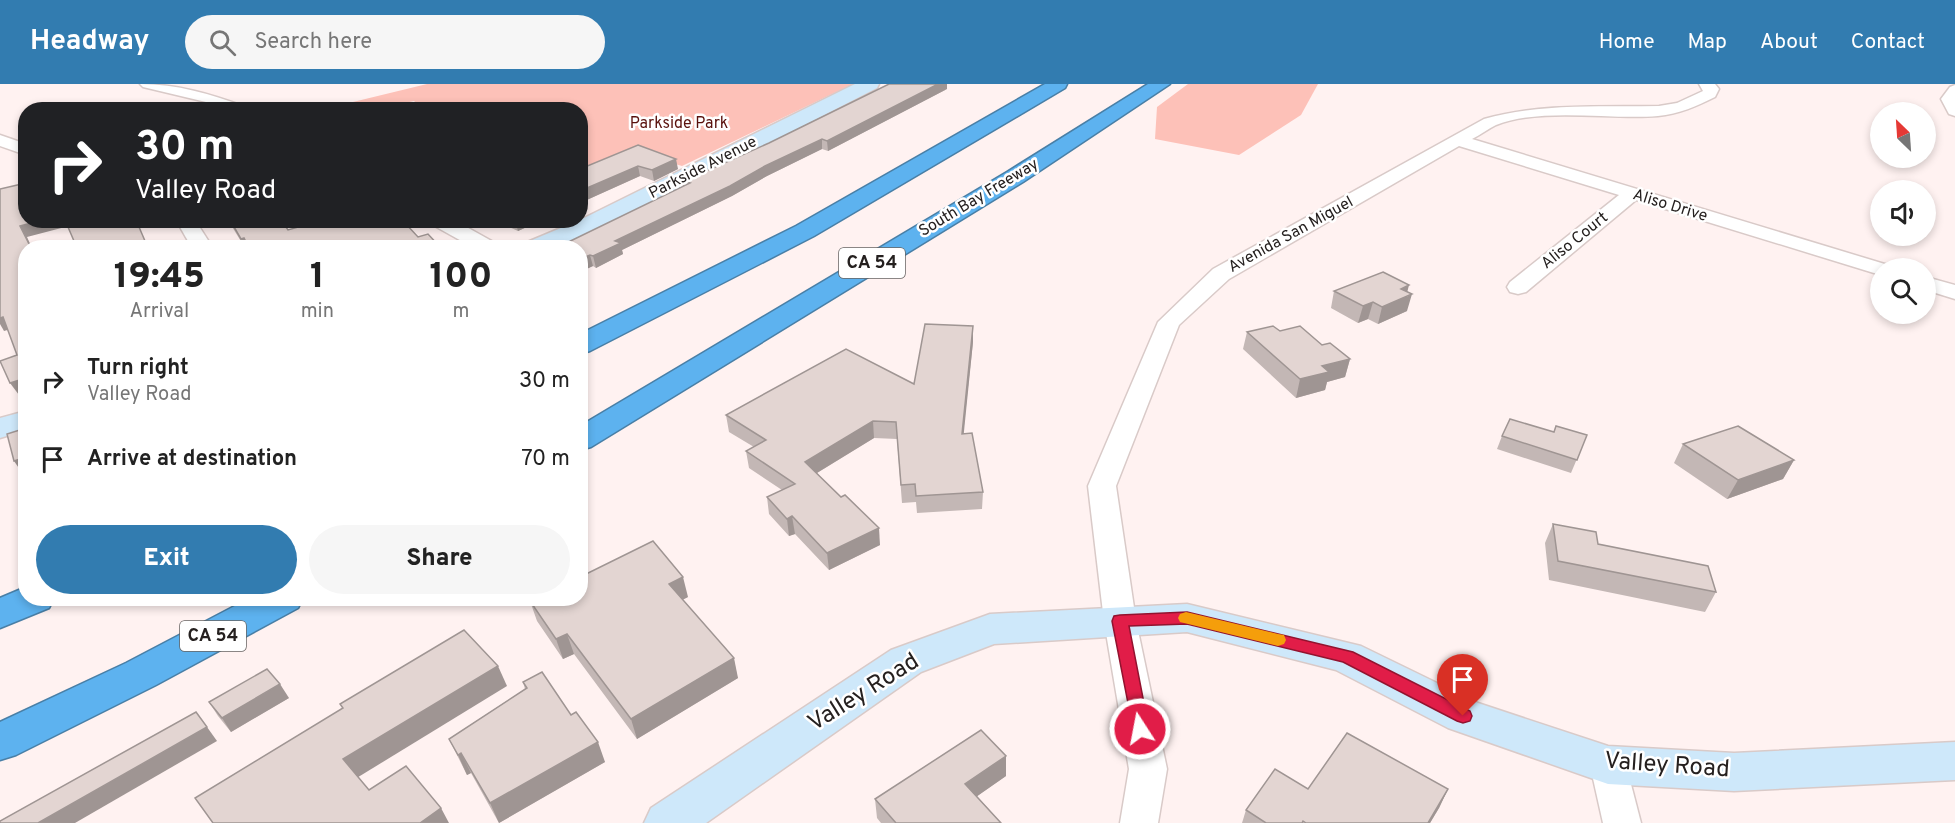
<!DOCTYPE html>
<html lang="en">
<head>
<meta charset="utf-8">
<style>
	body { margin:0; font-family:Overpass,sans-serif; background:#f6f6f6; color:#222; height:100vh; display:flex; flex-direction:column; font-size:22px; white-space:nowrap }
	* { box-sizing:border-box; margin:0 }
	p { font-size:20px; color:#767676 }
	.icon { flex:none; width:33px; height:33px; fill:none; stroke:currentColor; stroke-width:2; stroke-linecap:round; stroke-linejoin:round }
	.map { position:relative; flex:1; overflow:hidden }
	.drawer { position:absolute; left:18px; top:156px; width:570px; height:366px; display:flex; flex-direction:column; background:#fff; border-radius:24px; box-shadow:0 3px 9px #0003 }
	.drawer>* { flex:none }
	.hud { position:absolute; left:18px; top:18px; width:570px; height:126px; border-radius:24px; box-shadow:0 3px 9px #0003; background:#202124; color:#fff; overflow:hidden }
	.needle { width:39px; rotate:335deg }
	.fabs { position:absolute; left:1870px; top:18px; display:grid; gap:12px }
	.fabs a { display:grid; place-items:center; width:66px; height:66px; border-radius:50%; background:#fff; box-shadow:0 3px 9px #0003; font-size:30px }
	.pin { position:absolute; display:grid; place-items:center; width:51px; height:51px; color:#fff; margin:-62px -26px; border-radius:50% 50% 50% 0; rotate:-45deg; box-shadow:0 0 6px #0007 }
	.pin .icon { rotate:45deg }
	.me { position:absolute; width:66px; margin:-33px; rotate:349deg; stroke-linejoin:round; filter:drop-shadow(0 0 4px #0008) }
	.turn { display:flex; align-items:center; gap:21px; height:126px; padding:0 18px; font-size:27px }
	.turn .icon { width:78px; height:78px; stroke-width:2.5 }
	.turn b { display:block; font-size:42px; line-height:51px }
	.eta { display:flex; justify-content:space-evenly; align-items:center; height:102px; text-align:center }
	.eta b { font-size:36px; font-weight:800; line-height:42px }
	.cta { display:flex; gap:12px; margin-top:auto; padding:12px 18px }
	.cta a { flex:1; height:69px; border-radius:36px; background:#327cb0; color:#fff; font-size:24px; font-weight:800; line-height:69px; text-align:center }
	.cta a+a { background:#f6f6f6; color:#222 }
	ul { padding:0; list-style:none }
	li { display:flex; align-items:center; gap:18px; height:78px; padding:0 18px }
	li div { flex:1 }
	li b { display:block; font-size:22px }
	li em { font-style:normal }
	header { display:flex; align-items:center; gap:36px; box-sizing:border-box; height:84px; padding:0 30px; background:#327cb0; color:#fff }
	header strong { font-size:28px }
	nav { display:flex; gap:33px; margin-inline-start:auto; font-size:21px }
	.search { width:420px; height:54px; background:#f6f6f6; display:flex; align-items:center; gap:15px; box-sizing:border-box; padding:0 21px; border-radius:33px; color:#767676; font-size:22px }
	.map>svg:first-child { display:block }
	.green { fill:#fdc1b8 }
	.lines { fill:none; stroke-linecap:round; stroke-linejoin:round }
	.street-casing { stroke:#d9cac8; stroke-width:3 }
	.secondary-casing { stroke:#d9cac8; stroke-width:3 }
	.highway-casing { stroke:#497fa6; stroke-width:3 }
	.street { fill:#fff; fill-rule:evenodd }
	.secondary { fill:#cee8fa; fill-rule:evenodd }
	.highway { fill:#5db2ef; fill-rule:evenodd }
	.wall { fill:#c3b7b5 }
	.shaded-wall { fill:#9f9593 }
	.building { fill:#e3d5d2; stroke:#9f9593; stroke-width:1.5 }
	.route { fill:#e11d48; stroke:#92132f; stroke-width:1.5 }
	.slow { fill:#f59e0b }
	.labels { text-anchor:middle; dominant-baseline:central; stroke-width:5; stroke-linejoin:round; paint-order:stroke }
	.far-park-label { font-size:16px; fill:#5a110d; stroke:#fff }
	.far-street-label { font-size:16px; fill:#25201f; stroke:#fff }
	.shield { fill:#fff; stroke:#666362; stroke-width:1.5 }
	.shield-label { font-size:18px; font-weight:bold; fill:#25201f }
	.near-street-label { font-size:24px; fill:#25201f; stroke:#fff }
</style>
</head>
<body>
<header>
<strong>Headway</strong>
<div class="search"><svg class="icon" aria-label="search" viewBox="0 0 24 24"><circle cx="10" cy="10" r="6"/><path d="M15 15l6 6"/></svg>Search here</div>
<nav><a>Home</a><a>Map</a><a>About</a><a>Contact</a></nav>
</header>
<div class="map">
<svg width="1955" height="739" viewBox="0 0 1955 739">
	<rect width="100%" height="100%" fill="#fff2f1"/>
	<g class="green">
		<path d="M427 0H853L682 82 632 67 581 89 580 26 422 25 414 17 377 25 320 26Z"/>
		<path d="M1188 0H1318L1301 31 1239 71 1155 55 1157 23Z"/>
	</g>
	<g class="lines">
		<g class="street-casing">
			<g id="street">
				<path d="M140 0C177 0 211 10 246 23L248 26H224L206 18 143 3Z"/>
				<path d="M1699 0H1715L1719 5 1715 13C1697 22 1679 30 1658 32 1609 36 1542 23 1496 41 1488 45 1480 51 1472 55L1888 181 1891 184H1881V191L1874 189 1636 116 1526 208 1518 210 1510 208 1507 203 1510 198 1619 111 1459 62 1229 195 1179 241 1116 402 1136 537 1167 685 1158 739H1120L1129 685 1104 537 1088 402 1158 238 1213 185 1484 35C1541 19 1600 23 1659 22L1677 19 1703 7Z"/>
				<path d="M1955 1V32L1949 30 1941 15 1950 3Z"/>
				<path d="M0 51 26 60V71L0 62Z"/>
				<path d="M176 136H195L213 164H192Z"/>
				<path d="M429 136H454L497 160 500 164H474L431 140Z"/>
				<path d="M1926 193 1955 201V215L1926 206Z"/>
				<path d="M1608 665 1621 670 1626 681 1641 739H1603L1590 681 1595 670Z"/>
			</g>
		</g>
		<g class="secondary-casing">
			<g id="secondary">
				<path d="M855 0H879L877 4 624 133 556 164H522L525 159 580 136Z"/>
				<path d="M26 327V346L0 354V334Z"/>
				<path d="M1187 520 1361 562 1478 619 1608 662 1734 669 1955 658V696L1734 707 1608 700 1448 644 1336 586 1187 548 994 560 921 588 706 739H644L651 724 891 566 990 530Z"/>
			</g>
		</g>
		<g class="highway-casing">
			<g id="highway">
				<path d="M1045 0H1067L1065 4 814 152 590 267 580 270V250L796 142Z"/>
				<path d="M1148 0H1170L1023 98 591 363 580 366V342L1007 88Z"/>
				<path d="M26 503V514H54L49 524 0 544V514Z"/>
				<path d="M250 514H303L298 524 156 601 16 671 0 676V638L126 579Z"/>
			</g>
		</g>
		<use href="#street" class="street"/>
		<use href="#secondary" class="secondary"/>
		<use href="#highway" class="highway"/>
	</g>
	<g class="wall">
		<path d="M947 5 828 67 822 65 767 92 732 112 622 166 623 170 596 184 593 182 580 188V164L681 104 680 96Z"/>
		<path d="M638 61 678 85 654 97 640 92 580 119Z"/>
		<path d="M228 136H281L288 146 398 140 418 153 441 164H245Z"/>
		<path d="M494 136H542L518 147Z"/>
		<path d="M1334 207 1407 208V227L1378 240 1368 235 1358 239 1331 224Z"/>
		<path d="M1280 247 1322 261 1350 275 1345 293 1327 298 1325 306 1296 314 1243 265 1247 248Z"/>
		<path d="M973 258 963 350 983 408 982 425 917 429 916 418 902 419 897 355 874 354 817 389 880 461 829 486 795 450 789 452 769 430 767 413 782 406 749 384 746 367 754 363 729 348 726 331 914 300Z"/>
		<path d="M1554 348 1587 351 1571 389 1497 365 1502 352Z"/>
		<path d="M1683 360 1794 376 1783 395 1727 415 1674 379Z"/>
		<path d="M1553 440 1598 460 1716 508 1705 528 1549 496 1545 459Z"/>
		<path d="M688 513 682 516 738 594 637 655 574 570 563 575 537 537 530 517Z"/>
		<path d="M523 598 571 631 605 678 499 739 471 689 467 691 449 655 525 605Z"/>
		<path d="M289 614 231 648 218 632 209 618Z"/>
		<path d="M1006 692 977 712 1001 739H881L877 734 875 715Z"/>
		<path d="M1308 705H1448L1439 724 1430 739H1242L1246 726Z"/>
	</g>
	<g class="shaded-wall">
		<path d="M938 0H947V5L828 67 827 57Z"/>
		<path d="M822 55V65L767 92 732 112 622 166 623 170 596 184 593 172 615 157 765 82Z"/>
		<path d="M676 75 678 85 654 97 652 86Z"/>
		<path d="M638 82 640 92 580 119V107Z"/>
		<path d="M42 136H66L69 142 27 153 32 164H31L20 142Z"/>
		<path d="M515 136H542L518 147Z"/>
		<path d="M244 154 248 164H245L241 155Z"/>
		<path d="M590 171 593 182 580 188V175Z"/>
		<path d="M1409 201 1406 213 1412 210 1407 227 1378 240 1382 223 1401 205Z"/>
		<path d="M1373 218 1368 235 1358 239 1363 222Z"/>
		<path d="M3 233 11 245 4 247 0 240V234Z"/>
		<path d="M973 242V258L962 367V350Z"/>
		<path d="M1350 275 1345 293 1327 298 1325 306 1296 314 1300 295 1322 282Z"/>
		<path d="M26 294V309L19 311 10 299Z"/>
		<path d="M873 337 874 354 807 395 805 378Z"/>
		<path d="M26 373V389L23 390 14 377Z"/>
		<path d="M1794 376 1783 395 1727 415 1738 396Z"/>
		<path d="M792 432 795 450 789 452 787 435Z"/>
		<path d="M879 444 880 461 829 486 827 469Z"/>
		<path d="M683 493 688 513 674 520 669 500Z"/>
		<path d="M567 550 574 570 563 575 556 555Z"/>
		<path d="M734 574 738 594 637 655 631 635Z"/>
		<path d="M498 582 507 602 355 695 343 675Z"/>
		<path d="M280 600 289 614 231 648 222 634Z"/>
		<path d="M207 643 217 657 75 739H38Z"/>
		<path d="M598 658 605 678 499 739 490 719Z"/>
		<path d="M461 669 471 689 467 691 458 671Z"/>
		<path d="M1006 672V692L966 720 965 700Z"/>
		<path d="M1448 705 1439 724 1430 739H1428Z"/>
		<path d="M441 724 449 739H420Z"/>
	</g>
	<g class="building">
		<path d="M889 0H938L827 57 822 55 765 82 730 102 615 157 621 159 593 172 590 171 580 175V164H556L690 99 680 96 703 84 709 86 769 59Z"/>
		<path d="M191 20 208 24 209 26H176Z"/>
		<path d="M638 61 676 75 652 86 638 82 580 107V85Z"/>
		<path d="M26 99V136H42L20 142 31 164H26V294L10 299 0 277 17 271 3 233 0 234V105Z"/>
		<path d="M65 136H136L148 164H77Z"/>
		<path d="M230 136H281L288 146 323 136H389L390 137 395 136 398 140 405 139 418 153 428 150 441 164H249L244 154 241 155Z"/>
		<path d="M1383 188 1409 201 1401 205 1412 210 1382 223 1373 218 1363 222 1334 207Z"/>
		<path d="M925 240 973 242 962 350 972 349 983 408 916 412 915 400 901 401 896 338 873 337 805 378 841 413 845 411 879 444 827 469 792 432 787 435 767 413 795 400 746 367 766 356 726 331 846 265 914 300Z"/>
		<path d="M1273 242 1280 247 1300 242 1322 261 1330 259 1350 275 1322 282 1329 288 1300 295 1247 248Z"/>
		<path d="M1510 335 1554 348 1556 342 1587 351 1577 376 1502 352Z"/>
		<path d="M1738 342 1794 376 1738 396 1683 360Z"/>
		<path d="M26 344V373L14 377 7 350Z"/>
		<path d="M1553 440 1596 448 1598 460 1708 482 1716 508 1558 477Z"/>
		<path d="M653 457 683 493 669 500 734 574 631 635 567 550 556 555 530 517 535 514H580V493Z"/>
		<path d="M464 546 498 582 343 675 369 706 406 682 441 724 420 739H213L195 714 343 624 340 620Z"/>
		<path d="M267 585 280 600 222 634 209 618Z"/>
		<path d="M542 588 571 631 576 628 598 658 490 719 461 669 458 671 449 655 527 604 523 598Z"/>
		<path d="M196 628 207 643 38 739H0V737Z"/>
		<path d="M981 646 1006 672 965 700 1001 739H896L875 715Z"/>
		<path d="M1347 649 1448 705 1428 739H1306L1303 737 1302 739H1266L1246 726 1275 685 1308 705Z"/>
	</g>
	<path class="route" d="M1187 528 1353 568 1470 627 1472 632 1470 637 1463 639 1457 637 1343 578 1187 540 1129 542 1149 645 1147 650 1140 652 1134 650 1112 537 1114 532 1120 531Z"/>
	<path class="slow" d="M1186 528 1278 550 1284 551 1286 556 1284 560 1278 562 1180 538 1178 534 1180 530Z"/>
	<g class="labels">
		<g class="far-park-label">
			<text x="679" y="40">Parkside Park</text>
		</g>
		<g class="far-street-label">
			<text transform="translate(703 84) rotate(-27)">Parkside Avenue</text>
			<text transform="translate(979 114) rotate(-31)">South Bay Freeway</text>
			<text transform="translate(1670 122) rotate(17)">Aliso Drive</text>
			<text transform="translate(1291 151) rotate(-29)">Avenida San Miguel</text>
			<text transform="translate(1575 157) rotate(-39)">Aliso Court</text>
		</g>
		<g class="shield">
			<rect x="839" y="164" width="66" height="30" rx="4.5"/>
			<rect x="180" y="537" width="66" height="30" rx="4.5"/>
		</g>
		<g class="shield-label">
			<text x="872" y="179">CA 54</text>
			<text x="213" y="552">CA 54</text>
		</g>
		<g class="near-street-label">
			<text transform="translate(864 609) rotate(-32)">Valley Road</text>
			<text transform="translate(1667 682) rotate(4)">Valley Road</text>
		</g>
	</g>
</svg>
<div class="fabs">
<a><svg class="needle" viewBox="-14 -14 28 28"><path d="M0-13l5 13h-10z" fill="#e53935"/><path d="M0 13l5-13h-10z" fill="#767676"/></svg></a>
<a><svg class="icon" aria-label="sound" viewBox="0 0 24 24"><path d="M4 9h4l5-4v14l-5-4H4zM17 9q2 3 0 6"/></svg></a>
<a><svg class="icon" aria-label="search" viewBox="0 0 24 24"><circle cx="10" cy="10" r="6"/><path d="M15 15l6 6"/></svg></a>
</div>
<div class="pin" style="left:1463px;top:632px;background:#d93025"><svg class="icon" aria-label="arrive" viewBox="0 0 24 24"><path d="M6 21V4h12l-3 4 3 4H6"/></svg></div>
<svg class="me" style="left:1140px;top:645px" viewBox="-20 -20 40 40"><circle r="17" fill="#e11d48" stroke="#fff" stroke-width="3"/><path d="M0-11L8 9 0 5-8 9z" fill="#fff"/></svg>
<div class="hud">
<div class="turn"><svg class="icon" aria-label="right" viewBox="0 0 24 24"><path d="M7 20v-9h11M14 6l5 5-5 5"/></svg><div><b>30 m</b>Valley Road</div></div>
</div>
<section class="drawer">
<div class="eta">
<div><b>19:45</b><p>Arrival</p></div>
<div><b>1</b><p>min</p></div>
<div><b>100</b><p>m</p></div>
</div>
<ul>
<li><svg class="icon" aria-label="right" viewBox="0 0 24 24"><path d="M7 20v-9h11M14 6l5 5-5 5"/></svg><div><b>Turn right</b><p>Valley Road</p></div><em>30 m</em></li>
<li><svg class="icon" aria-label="arrive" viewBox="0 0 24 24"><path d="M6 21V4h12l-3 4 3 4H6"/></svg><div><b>Arrive at destination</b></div><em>70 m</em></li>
</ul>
<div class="cta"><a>Exit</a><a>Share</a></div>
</section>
</div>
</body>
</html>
